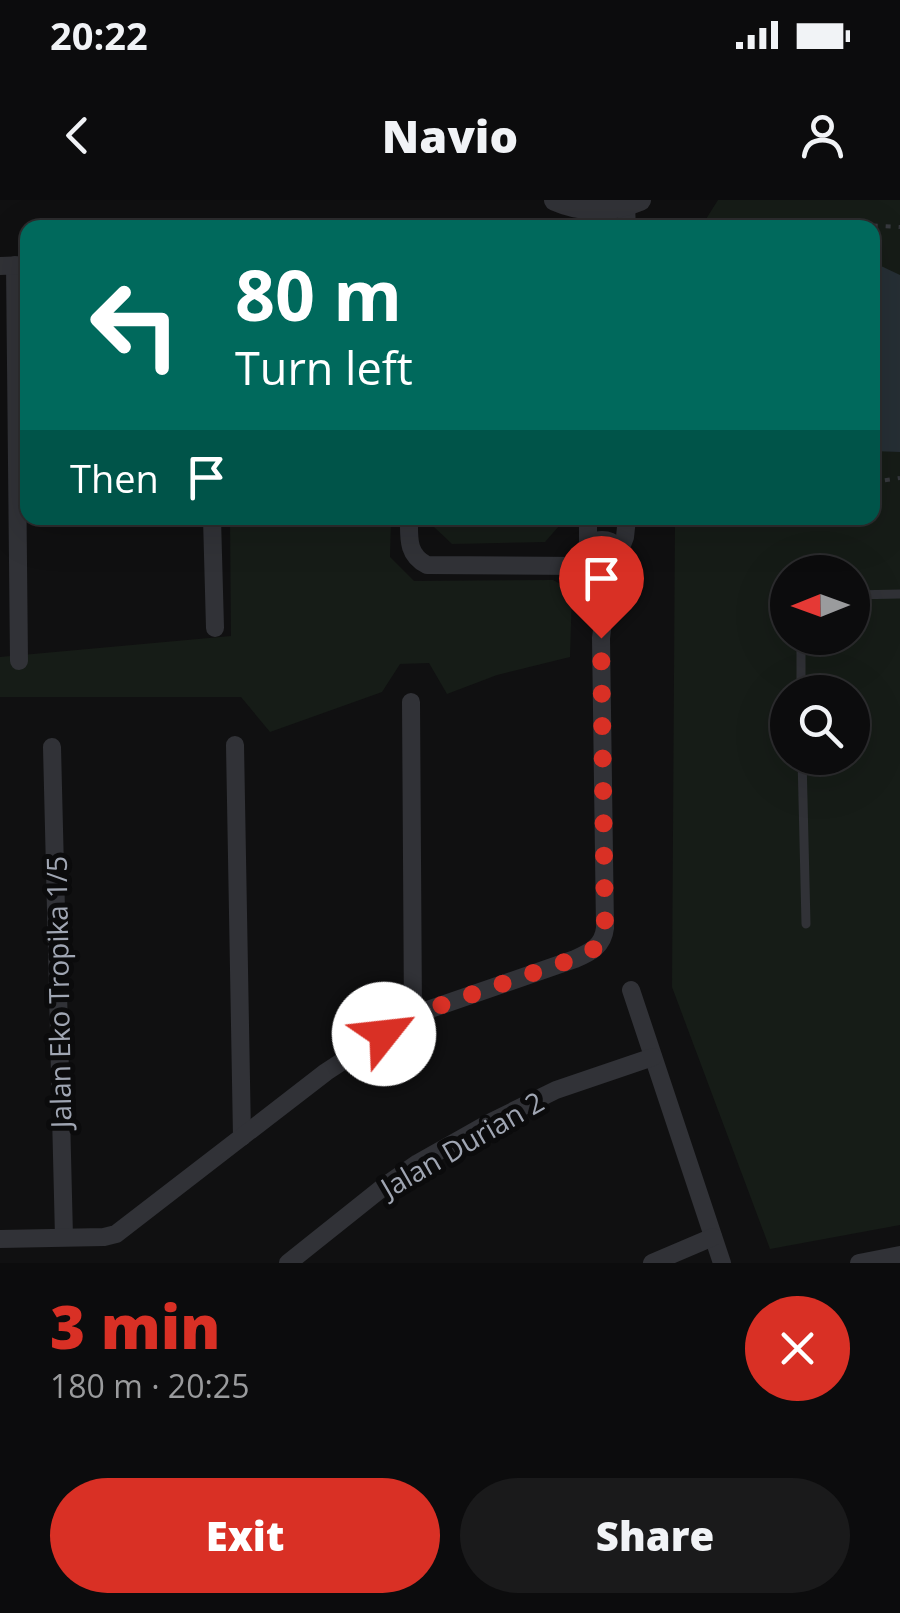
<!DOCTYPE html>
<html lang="en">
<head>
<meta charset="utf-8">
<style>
	body { margin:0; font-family:"Open Sans",sans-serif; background:#1a1a1b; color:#f1f3f6; height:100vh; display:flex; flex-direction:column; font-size:38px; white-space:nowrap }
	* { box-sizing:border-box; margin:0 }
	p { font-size:32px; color:#9a9b9d }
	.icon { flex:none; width:55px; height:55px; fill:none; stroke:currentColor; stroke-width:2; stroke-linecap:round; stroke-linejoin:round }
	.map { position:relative; height:1063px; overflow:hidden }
	.sheet { display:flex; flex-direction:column; background:#0c0c0d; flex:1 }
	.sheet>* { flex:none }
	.banner { position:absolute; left:20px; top:20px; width:860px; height:305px; border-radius:20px; box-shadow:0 10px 40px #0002,0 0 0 2px #2c2c2e; background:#00695c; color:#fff; overflow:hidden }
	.needle { width:65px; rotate:269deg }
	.buttons { position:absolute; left:770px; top:355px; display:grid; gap:20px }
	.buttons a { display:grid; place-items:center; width:100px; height:100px; border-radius:50%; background:#0c0c0d; box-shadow:0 10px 40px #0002,0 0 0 2px #2c2c2e; font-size:50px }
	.pin { position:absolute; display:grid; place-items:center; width:85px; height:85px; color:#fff; margin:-102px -42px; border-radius:50% 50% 50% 0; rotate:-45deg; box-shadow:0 0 10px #0007 }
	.pin .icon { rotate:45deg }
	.me { position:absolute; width:110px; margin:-55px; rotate:61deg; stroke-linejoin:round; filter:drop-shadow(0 0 8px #0008) }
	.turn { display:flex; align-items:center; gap:35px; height:210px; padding:0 50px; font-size:45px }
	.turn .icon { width:130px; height:130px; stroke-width:2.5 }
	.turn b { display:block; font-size:70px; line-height:85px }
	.then { display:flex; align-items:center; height:95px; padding:0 50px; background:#0003; gap:20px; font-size:38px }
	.round { display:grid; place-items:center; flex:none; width:105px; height:105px; border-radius:52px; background:#1a1a1b }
	.headline { display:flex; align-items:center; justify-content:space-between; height:170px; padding:0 50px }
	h1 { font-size:60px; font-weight:800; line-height:75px; color:#d93025 }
	.primary-button { display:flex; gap:20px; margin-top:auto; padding:20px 50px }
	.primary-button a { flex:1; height:115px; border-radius:60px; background:#d93025; color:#fff; font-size:40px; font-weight:800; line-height:115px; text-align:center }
	.primary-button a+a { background:#1a1a1b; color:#f1f3f6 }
	.status { display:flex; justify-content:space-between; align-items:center; height:70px; padding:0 50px; background:#0c0c0d; direction:ltr }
	.status svg { height:28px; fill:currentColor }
	header { display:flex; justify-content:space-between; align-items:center; height:130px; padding:0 50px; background:#0c0c0d; font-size:45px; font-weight:800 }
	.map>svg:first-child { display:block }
	.green { fill:#161c17; fill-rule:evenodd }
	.water { fill:#262f35 }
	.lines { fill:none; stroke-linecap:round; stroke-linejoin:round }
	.path { stroke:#37393e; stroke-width:4; stroke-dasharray:5 8; stroke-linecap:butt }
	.service { stroke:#313237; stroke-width:9 }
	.minor { stroke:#313237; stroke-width:18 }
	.tertiary { stroke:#313237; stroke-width:22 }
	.route { stroke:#d93025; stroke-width:18; stroke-dasharray:0 32.4 }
	.labels { text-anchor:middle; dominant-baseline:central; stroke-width:10; stroke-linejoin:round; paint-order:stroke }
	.street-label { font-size:28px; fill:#a0a6b3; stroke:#0b0b0c }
</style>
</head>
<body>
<div class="status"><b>20:22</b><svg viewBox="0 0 49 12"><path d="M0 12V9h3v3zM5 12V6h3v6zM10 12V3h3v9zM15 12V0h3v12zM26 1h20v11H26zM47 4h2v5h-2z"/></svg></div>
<header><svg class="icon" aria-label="back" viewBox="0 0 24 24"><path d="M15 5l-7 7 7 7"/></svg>Navio<svg class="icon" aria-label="person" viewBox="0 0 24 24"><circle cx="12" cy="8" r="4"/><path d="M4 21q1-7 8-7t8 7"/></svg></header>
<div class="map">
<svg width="900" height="1063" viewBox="0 0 900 1063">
	<rect width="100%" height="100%" fill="#101011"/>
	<g class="green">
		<path d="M718 0H900V1025L770 1049 672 787 675 318H872V28L701 27ZM788 372H852V438H788ZM788 492H852V558H788Z"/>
		<path d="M230 318H391L390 357 414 381 553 380 572 390 570 457 497 475 447 494 429 463 400 464 382 492 270 532 241 497H0V457L231 436Z"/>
		<path d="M434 318H566L545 342 452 344 434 327Z"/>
	</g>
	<path class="water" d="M881 66 900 75V252L873 251 872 67Z"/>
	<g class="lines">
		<g class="path">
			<path d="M821 28 848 24 900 27"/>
			<path d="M872 282 900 278"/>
		</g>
		<g class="service">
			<path d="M852 395 900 394"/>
			<path d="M801 438V492"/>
			<path d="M802 558 806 724"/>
		</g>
		<g class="minor">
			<path d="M626 6 627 28"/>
			<path d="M15 65 19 461"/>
			<path d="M0 66 28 65"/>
			<path d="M212 318 215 428"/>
			<path d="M409 318C409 338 407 355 427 365L581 366"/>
			<circle cx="602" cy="361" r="21"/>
			<path d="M588 346V318"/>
			<path d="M620 350 625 337 627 318"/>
			<path d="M411 502 413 815"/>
			<path d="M235 545 242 937"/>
			<path d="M52 547 64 1037"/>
			<path d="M631 790 722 1063"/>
			<path d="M0 1039 104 1037 116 1034 326 872 413 815 575 759C591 752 603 746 605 728L601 438 605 406 617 376"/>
			<path d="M288 1063 382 988 418 963 487 924 556 890 653 857"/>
			<path d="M652 1063 713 1037"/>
			<path d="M859 1063 900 1055"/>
		</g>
		<path class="tertiary" d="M555 0C582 12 612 12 640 0"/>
	</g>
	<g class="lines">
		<path class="route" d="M384 834 413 815 576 758C591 752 603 746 605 728L601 438"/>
	</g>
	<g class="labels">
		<g class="street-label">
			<text transform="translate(58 792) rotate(-91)">Jalan Eko Tropika 1/5</text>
			<text transform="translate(462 944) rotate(-30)">Jalan Durian 2</text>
		</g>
	</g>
</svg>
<div class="buttons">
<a><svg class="needle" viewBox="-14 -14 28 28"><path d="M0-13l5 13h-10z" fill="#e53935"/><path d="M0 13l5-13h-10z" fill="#9a9b9d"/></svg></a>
<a><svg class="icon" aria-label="search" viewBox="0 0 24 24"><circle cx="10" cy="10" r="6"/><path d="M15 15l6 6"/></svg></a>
</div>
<div class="pin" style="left:601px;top:438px;background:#d93025"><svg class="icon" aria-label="arrive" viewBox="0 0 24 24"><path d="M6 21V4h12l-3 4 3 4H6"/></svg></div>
<svg class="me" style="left:384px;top:834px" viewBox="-20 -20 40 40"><circle r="19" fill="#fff"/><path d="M0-13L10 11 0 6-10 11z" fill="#d93025"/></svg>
<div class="banner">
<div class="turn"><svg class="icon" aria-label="left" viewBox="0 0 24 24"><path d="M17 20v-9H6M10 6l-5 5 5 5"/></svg><div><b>80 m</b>Turn left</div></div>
<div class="then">Then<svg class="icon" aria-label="arrive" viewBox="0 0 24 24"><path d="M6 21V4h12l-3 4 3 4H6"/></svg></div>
</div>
</div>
<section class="sheet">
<div class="headline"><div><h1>3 min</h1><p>180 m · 20:25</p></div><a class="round" style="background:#d93025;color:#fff"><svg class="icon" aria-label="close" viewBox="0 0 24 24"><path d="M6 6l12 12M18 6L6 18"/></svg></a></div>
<div class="primary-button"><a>Exit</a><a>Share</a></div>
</section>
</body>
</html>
